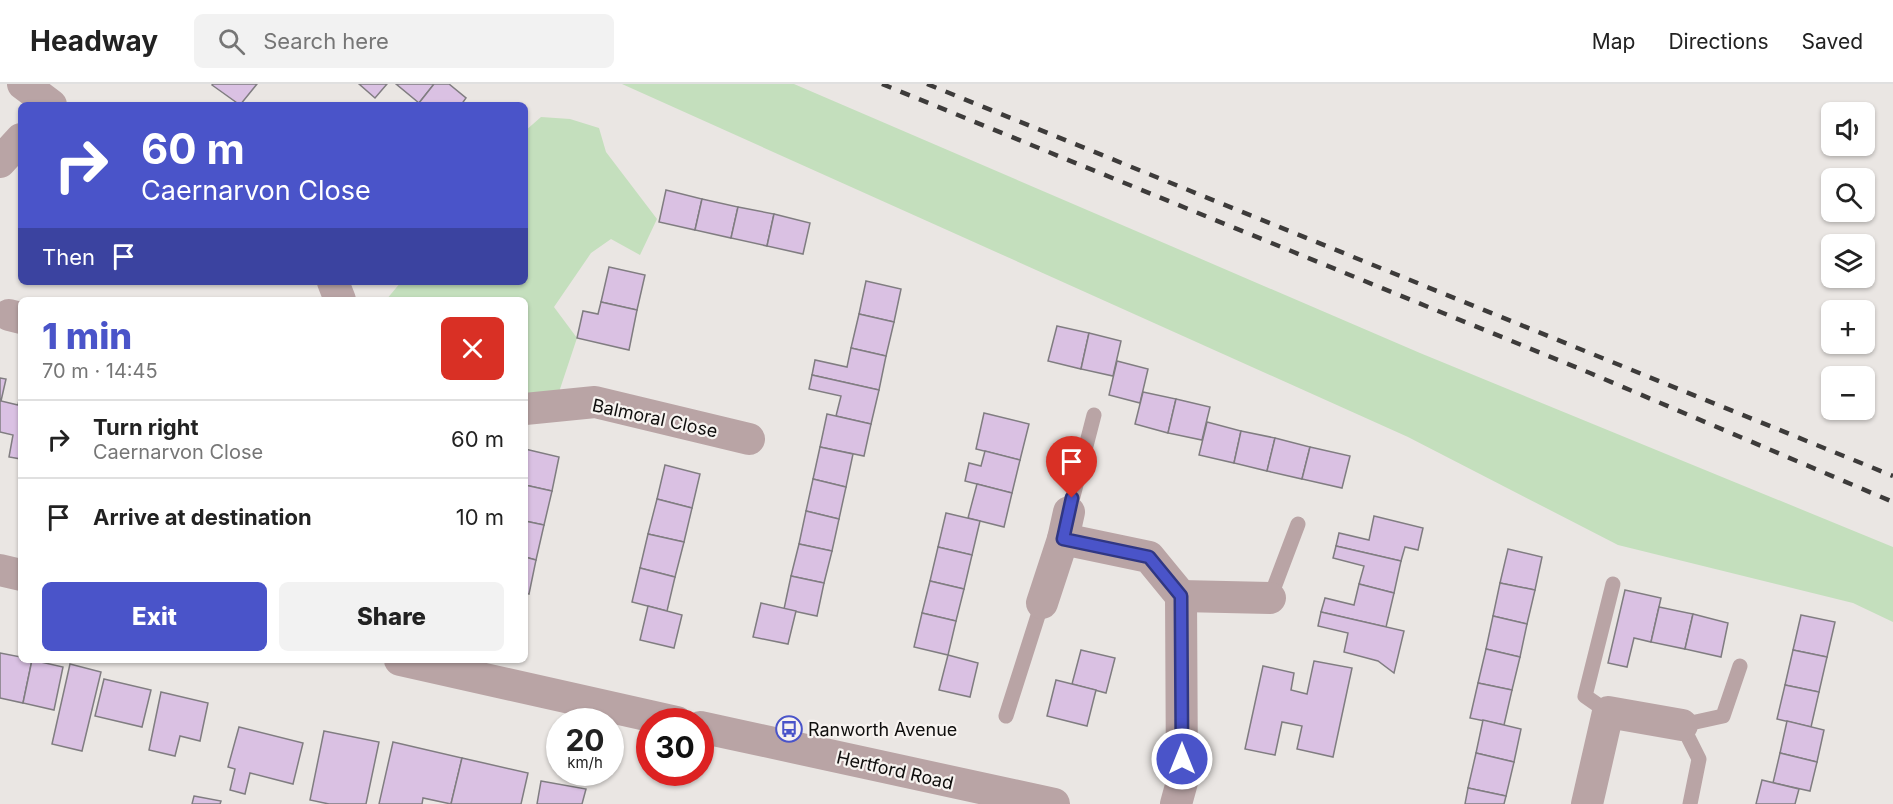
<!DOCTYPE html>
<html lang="en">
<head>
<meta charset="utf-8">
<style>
	body { margin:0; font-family:Inter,sans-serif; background:#f2f2f2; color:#222; height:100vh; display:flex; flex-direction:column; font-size:22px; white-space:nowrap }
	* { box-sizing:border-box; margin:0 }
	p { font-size:20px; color:#767676 }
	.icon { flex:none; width:33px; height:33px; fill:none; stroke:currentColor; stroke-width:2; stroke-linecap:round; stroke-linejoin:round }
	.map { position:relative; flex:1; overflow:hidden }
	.drawer { position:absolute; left:18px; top:213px; width:510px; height:366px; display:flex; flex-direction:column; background:#fff; border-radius:9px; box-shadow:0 2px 4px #0004 }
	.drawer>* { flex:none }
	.banner { position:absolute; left:18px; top:18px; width:510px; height:183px; border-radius:9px; box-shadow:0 2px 4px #0004; background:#4a54c9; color:#fff; overflow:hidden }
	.controls { position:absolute; left:1821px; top:18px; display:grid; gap:12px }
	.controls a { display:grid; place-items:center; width:54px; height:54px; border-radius:9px; background:#fff; box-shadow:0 2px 4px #0004; font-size:30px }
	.speed { position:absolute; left:546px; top:624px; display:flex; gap:12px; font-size:30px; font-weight:700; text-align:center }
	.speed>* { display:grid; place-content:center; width:78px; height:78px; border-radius:50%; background:#fff; box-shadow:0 2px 4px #0004; line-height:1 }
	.speed small { font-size:15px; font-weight:400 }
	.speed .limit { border:9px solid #d22; background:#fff; color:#111 }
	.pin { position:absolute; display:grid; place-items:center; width:51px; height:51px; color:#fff; margin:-62px -26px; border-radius:50% 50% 50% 0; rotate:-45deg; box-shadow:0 0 6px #0007 }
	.pin .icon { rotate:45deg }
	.me { position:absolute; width:66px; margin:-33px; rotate:0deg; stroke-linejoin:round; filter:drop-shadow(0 0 4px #0008) }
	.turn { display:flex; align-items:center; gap:21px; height:126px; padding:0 24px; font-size:27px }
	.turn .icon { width:78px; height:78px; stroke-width:2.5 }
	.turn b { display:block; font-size:42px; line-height:51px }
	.then { display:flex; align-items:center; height:57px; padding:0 24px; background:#0003; gap:12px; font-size:22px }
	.round { display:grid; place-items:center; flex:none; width:63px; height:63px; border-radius:9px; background:#f2f2f2 }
	.summary { display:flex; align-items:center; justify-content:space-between; height:102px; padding:0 24px }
	h1 { font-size:36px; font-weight:800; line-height:45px; color:#4a54c9 }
	.button { display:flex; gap:12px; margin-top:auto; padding:12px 24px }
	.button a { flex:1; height:69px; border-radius:9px; background:#4a54c9; color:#fff; font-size:24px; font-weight:800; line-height:69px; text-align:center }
	.button a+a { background:#f2f2f2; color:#222 }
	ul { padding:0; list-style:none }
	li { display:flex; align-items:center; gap:18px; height:78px; padding:0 24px; border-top:2px solid #e0e0e0 }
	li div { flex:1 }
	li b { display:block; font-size:22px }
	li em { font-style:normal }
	header { display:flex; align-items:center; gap:36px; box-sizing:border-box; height:84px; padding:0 30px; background:#fff; border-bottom:2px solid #e0e0e0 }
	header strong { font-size:28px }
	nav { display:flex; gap:33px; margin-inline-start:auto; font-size:21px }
	.search { width:420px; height:54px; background:#f2f2f2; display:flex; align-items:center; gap:15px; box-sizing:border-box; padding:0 21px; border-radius:9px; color:#767676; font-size:22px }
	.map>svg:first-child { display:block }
	.green { fill:#c4dfbd }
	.building { fill:#dac1e3; stroke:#807d81; stroke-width:1.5 }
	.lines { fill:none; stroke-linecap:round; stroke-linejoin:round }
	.service { stroke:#b9a4a5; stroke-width:15 }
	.minor { stroke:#b9a4a5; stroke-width:32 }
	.rail { stroke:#3d3b3a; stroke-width:4.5; stroke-dasharray:10 10; stroke-linecap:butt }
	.route-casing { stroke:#303783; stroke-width:15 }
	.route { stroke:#4a54c9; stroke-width:10 }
	.labels { text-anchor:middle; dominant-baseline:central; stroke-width:4.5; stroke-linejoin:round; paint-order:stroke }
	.street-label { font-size:18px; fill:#0f0e0d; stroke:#f7f3f0 }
	.poi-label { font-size:18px; fill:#0f0e0d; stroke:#f7f3f0; text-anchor:start }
</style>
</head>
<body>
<header>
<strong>Headway</strong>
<div class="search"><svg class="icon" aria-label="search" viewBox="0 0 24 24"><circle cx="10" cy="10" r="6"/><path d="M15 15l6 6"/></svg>Search here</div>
<nav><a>Map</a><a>Directions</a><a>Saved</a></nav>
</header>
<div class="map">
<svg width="1893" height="720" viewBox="0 0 1893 720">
	<rect width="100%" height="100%" fill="#eae6e3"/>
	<g class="green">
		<path d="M622 0H794L1420 269 1893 463V538L1853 519 1618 461 1408 353Z"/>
		<path d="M541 33 570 35 599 44 606 68 657 135 640 171 611 155 591 169 554 223 577 254 559 308 525 313V216H386L401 198H525V47Z"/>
	</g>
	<g class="building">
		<path d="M257 0 240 21 212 1 213 0Z"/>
		<path d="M359 0H387L375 14Z"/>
		<path d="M396 0H434L419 19Z"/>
		<path d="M434 0H449L466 14 461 21H421L419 19Z"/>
		<path d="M666 106 702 115 695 146 659 138Z"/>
		<path d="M702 115 738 123 731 154 695 146Z"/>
		<path d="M738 123 774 130 767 162 731 154Z"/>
		<path d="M774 130 810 139 803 170 767 162Z"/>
		<path d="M609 183 645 191 637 226 601 218Z"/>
		<path d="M866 197 901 205 894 238 859 230Z"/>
		<path d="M601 218 637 226 629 266 577 254 583 227 598 230Z"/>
		<path d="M859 230 894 238 886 272 851 264Z"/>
		<path d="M1057 242 1089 249 1081 285 1048 277Z"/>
		<path d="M1089 249 1121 257 1113 292 1081 285Z"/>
		<path d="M851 264 886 272 879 306 812 291 815 276 847 283Z"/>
		<path d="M1117 277 1148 285 1140 319 1109 311Z"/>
		<path d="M812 291 879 306 871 340 836 332 841 312 809 305Z"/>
		<path d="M0 294 6 295 1 317 18 321 21 307V375L9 373 13 351 0 348Z"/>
		<path d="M1143 308 1176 315 1168 349 1135 340Z"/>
		<path d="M1176 315 1210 323 1202 356 1168 349Z"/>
		<path d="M984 329 1029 340 1020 376 976 365Z"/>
		<path d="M827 330 871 340 864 372 820 363Z"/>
		<path d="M1207 338 1241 347 1234 379 1199 371Z"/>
		<path d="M1241 347 1275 354 1267 387 1234 379Z"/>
		<path d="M1275 354 1310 363 1302 395 1267 387Z"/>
		<path d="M820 363 853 370 846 403 813 395Z"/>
		<path d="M1310 363 1350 372 1342 404 1302 395Z"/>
		<path d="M525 365 559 373 552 407 525 401Z"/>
		<path d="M985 367 1020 376 1012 409 965 397 969 379 981 382Z"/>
		<path d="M665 381 700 390 692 424 657 415Z"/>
		<path d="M813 395 846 403 839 435 806 427Z"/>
		<path d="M977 400 1012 409 1004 443 968 434Z"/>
		<path d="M525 401 552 407 544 441 525 437Z"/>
		<path d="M657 415 692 424 684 458 648 450Z"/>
		<path d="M806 427 839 435 832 467 799 460Z"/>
		<path d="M946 429 980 437 972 471 938 463Z"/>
		<path d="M1374 432 1423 444 1418 466 1405 463 1401 477 1336 462 1339 449 1369 456Z"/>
		<path d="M525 437 544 441 536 476 525 473Z"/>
		<path d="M648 450 684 458 675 493 640 484Z"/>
		<path d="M799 460 832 467 824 499 791 492Z"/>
		<path d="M1336 462 1401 477 1394 509 1359 500 1364 482 1333 474Z"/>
		<path d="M938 463 972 471 964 505 930 497Z"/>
		<path d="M1508 465 1542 473 1535 506 1500 499Z"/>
		<path d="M525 473 536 476 529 510 525 509Z"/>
		<path d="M640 484 675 493 667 527 632 518Z"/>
		<path d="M791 492 824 499 817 532 784 525Z"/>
		<path d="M930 497 964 505 956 537 922 529Z"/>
		<path d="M1500 499 1535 506 1527 540 1493 532Z"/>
		<path d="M1359 500 1394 509 1386 543 1321 528 1325 514 1354 521Z"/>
		<path d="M1625 506 1661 514 1651 558 1634 554 1627 583 1608 579Z"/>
		<path d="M761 519 796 527 788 560 753 553Z"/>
		<path d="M648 522 682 531 674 564 640 556Z"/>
		<path d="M1659 523 1693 530 1685 565 1651 558Z"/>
		<path d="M1321 528 1404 547 1394 589 1378 577 1344 568 1348 549 1318 542Z"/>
		<path d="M922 529 956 537 948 571 914 563Z"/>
		<path d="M1693 530 1728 539 1721 573 1685 565Z"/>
		<path d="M1801 531 1835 538 1827 573 1793 566Z"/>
		<path d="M1493 532 1527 540 1520 573 1486 565Z"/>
		<path d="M1486 565 1520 573 1512 606 1478 599Z"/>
		<path d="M1081 566 1115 574 1106 609 1072 600Z"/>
		<path d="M1793 566 1827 573 1819 608 1785 601Z"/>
		<path d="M0 569 21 573V576H32L23 619 0 614Z"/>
		<path d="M948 571 978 579 970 613 939 606Z"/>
		<path d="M32 576 63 583 54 626 23 619Z"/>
		<path d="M1314 577 1352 584 1333 673 1297 665 1302 642 1282 638 1275 671 1245 665 1263 582 1294 589 1291 606 1307 610Z"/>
		<path d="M70 580 101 588 82 667 52 660Z"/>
		<path d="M104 595 151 606 142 643 95 632Z"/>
		<path d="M1056 596 1096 606 1087 642 1047 632Z"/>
		<path d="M1478 599 1512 606 1504 641 1470 634Z"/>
		<path d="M1785 601 1819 608 1811 643 1777 635Z"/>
		<path d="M161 608 208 619 200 657 180 652 175 672 149 666Z"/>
		<path d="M1483 636 1521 645 1514 678 1476 669Z"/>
		<path d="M1787 637 1824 646 1817 678 1780 669Z"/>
		<path d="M239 643 303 659 293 700 250 689 245 710 230 706 235 685 228 683Z"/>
		<path d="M324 647 379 658 366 720H329L310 716Z"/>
		<path d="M393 658 462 674 451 720 423 714 422 720H379Z"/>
		<path d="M1476 669 1514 678 1506 712 1468 704Z"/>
		<path d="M1780 669 1817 678 1810 707 1773 699Z"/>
		<path d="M462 674 528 689 521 720H451Z"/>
		<path d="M1762 696 1799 705 1795 720H1756Z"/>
		<path d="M541 697 586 705 582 720H537Z"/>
		<path d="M1468 704 1506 712 1504 720H1465Z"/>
		<path d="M194 712 221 717 220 720H192Z"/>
	</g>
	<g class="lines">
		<g class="service">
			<path d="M1069 428 1094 331"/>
			<path d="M1270 514 1298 440"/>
			<path d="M1608 628 1585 612 1613 500"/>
			<path d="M1006 632 1042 519"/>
			<path d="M1690 720 1699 675 1682 641 1723 632 1740 582"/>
		</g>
		<g class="minor">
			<path d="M23 0 51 21"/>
			<path d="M0 78 21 55"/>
			<path d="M333 198 340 216"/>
			<path d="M9 231 21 234"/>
			<path d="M525 325 595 318 749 355"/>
			<path d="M1063 455 1149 473 1181 512 1182 698 1176 720"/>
			<path d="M0 486 21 491"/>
			<path d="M1181 512 1270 514"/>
			<path d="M1042 519 1063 455 1069 428"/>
			<path d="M400 576 677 638"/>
			<path d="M700 643 1054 720"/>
			<path d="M1587 720 1608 628 1682 641"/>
		</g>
		<g class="rail">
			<path d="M882 0 1590 289 1893 418"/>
			<path d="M927 0 1893 392"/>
		</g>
	</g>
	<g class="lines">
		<g class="route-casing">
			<path id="route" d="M1072 414 1063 455 1149 473 1181 512 1182 675"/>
		</g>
		<use href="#route" class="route"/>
	</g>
	<defs>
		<g id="bus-ring" transform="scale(1.35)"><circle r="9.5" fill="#f7f3f0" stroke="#4a54c9" stroke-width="1.5"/><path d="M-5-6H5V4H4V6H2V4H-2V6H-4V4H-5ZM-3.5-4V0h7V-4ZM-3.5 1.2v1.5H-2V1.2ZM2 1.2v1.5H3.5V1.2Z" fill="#4a54c9"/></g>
	</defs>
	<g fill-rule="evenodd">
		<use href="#bus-ring" x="789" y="645"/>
	</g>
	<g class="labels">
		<g class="street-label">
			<text transform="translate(655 334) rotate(12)">Balmoral Close</text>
			<text transform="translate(895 686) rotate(13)">Hertford Road</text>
		</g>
		<g class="poi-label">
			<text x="808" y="645">Ranworth Avenue</text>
		</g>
	</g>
</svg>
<div class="controls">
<a><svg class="icon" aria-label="sound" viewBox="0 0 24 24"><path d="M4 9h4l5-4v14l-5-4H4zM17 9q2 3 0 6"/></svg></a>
<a><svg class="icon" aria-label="search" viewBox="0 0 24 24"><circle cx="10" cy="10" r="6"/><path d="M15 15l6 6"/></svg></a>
<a><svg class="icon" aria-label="layers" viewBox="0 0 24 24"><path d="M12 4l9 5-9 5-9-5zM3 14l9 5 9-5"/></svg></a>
<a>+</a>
<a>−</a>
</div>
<div class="speed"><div>20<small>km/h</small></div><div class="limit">30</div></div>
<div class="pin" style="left:1072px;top:414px;background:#d93025"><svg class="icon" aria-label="arrive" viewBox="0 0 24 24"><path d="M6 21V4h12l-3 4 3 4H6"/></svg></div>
<svg class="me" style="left:1182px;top:675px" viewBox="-20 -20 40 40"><circle r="17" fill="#4a54c9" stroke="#fff" stroke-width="3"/><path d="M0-11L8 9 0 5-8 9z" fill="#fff"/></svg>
<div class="banner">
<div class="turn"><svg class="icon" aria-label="right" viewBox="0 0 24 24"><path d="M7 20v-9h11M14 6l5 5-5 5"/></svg><div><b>60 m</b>Caernarvon Close</div></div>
<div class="then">Then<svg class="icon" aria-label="arrive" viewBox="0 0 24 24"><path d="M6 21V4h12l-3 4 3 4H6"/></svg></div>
</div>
<section class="drawer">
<div class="summary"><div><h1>1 min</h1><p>70 m · 14:45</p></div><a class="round" style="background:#d93025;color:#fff"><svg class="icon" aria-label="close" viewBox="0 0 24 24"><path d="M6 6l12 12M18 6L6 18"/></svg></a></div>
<ul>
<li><svg class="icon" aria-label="right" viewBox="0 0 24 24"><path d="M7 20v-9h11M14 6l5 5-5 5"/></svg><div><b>Turn right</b><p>Caernarvon Close</p></div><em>60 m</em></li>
<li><svg class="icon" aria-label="arrive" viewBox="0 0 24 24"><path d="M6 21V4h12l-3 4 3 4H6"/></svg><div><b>Arrive at destination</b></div><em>10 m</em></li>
</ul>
<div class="button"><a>Exit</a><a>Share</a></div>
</section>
</div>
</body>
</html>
